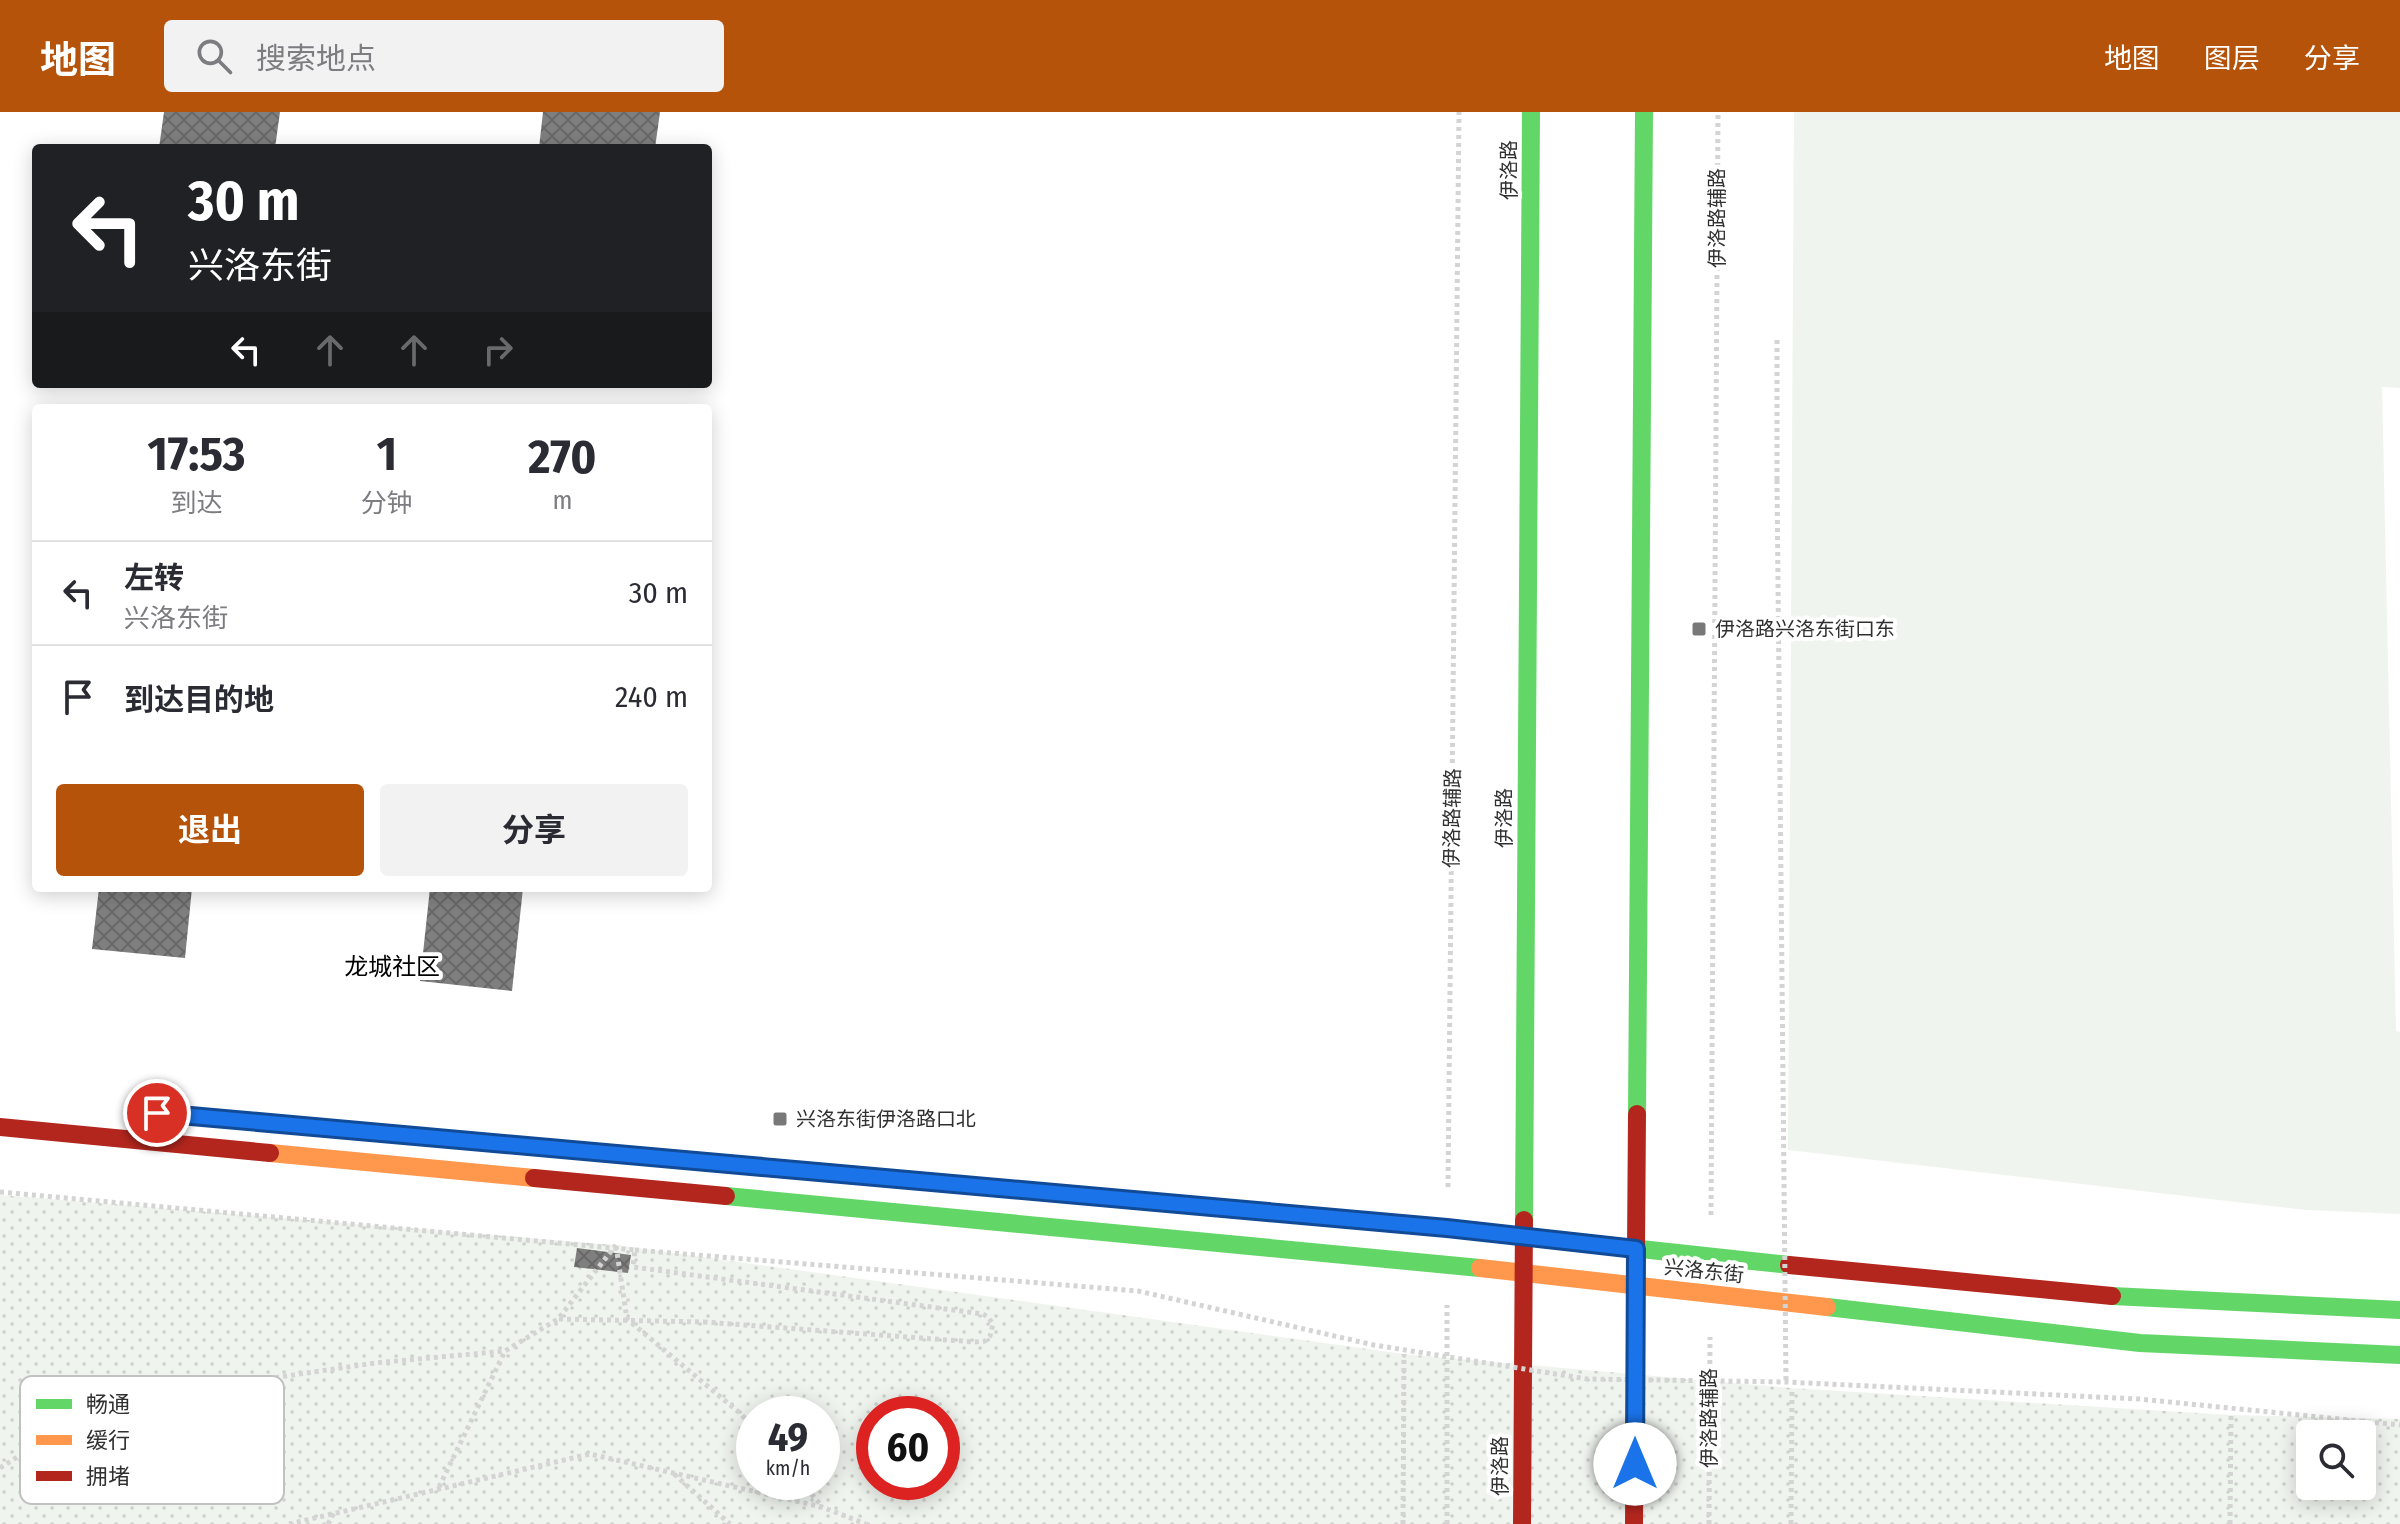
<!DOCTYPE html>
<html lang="zh">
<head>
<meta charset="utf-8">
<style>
	body { margin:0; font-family:"Fira Sans Condensed","Noto Sans SC",sans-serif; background:#f2f2f3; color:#2b2b33; height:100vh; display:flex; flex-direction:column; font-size:30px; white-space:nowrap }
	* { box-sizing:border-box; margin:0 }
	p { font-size:26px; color:#7c7c81 }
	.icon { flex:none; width:44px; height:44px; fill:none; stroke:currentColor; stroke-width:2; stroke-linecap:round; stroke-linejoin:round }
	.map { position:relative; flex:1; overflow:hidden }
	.panel { position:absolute; left:32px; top:292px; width:680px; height:488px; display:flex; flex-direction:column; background:#fff; border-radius:8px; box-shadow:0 4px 20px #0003 }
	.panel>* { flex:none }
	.hud { position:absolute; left:32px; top:32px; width:680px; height:244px; border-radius:8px; box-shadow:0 4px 20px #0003; background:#202124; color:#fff; overflow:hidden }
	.fabs { position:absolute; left:2296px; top:1308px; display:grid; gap:16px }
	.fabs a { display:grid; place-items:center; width:80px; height:80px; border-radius:8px; background:#fff; box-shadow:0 4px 20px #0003; font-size:40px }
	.speed { position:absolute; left:736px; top:1284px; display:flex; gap:16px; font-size:40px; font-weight:700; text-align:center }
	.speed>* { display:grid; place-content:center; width:104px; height:104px; border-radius:50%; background:#fff; box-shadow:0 4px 20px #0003; line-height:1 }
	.speed small { font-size:20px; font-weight:400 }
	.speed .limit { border:12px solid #d22; background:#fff; color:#111 }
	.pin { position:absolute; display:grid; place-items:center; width:68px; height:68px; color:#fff; margin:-34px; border:4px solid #fff; border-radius:50%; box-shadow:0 2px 8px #0007 }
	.me { position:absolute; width:88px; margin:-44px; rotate:0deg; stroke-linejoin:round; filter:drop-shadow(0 0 6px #0008) }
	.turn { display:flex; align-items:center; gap:28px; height:168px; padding:0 24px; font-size:36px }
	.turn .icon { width:104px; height:104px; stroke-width:2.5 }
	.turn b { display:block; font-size:56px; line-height:68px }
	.lanes { display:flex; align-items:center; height:76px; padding:0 24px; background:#0003; justify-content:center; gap:40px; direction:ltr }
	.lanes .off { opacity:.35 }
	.eta { display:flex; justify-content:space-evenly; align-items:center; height:136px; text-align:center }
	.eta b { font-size:48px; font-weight:700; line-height:56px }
	.primary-button { display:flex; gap:16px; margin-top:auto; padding:16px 24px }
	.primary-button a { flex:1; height:92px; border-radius:8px; background:#b45309; color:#fff; font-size:32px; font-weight:700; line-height:92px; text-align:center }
	.primary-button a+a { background:#f2f2f3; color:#2b2b33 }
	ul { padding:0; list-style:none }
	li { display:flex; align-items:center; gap:24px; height:104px; padding:0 24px; border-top:2px solid #e1e1e2 }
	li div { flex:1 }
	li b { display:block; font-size:30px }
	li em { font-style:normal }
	header { display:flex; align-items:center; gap:48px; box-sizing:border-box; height:112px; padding:0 40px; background:#b45309; color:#fff }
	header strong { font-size:38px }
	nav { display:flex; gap:44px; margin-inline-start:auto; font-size:28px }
	.search { width:560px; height:72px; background:#f2f2f3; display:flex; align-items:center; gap:20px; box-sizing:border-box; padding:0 28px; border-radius:8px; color:#7c7c81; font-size:30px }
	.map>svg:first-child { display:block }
	.green { fill:#f0f4ee }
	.park { fill:url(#park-dots); fill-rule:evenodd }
	.building { fill:url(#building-cross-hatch) }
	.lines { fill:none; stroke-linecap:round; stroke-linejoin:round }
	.path { stroke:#d4d4d4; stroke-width:5; stroke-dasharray:4 4; stroke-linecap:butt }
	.fast { stroke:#63d668; stroke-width:18 }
	.slow { stroke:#ff974d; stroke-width:18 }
	.jam { stroke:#b3261e; stroke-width:18 }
	.path-bridge { stroke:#d4d4d4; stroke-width:5; stroke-dasharray:4 4; stroke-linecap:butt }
	.route-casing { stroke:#114b97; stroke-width:20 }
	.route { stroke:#1a73e8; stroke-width:14 }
	.poi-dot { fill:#787878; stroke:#fff; stroke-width:3 }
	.labels { text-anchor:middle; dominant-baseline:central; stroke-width:8; stroke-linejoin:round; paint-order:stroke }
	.street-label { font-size:20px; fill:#303030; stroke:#fff }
	.poi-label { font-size:20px; fill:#303030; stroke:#fff; text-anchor:start }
	.quarter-label { font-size:24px; fill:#000; stroke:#fff }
	.key { fill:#fff; stroke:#c1c1c1; stroke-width:2 }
	.key-label { font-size:22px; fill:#303030 }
</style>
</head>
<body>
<header>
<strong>地图</strong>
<div class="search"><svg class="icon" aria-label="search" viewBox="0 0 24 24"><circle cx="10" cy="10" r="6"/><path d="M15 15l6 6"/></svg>搜索地点</div>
<nav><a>地图</a><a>图层</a><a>分享</a></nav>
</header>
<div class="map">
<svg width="2400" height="1412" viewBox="0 0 2400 1412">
	<defs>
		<pattern id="park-dots" width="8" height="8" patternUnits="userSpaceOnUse" patternTransform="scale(2)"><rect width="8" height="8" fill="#f0f4ee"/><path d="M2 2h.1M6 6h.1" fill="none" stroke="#ced2cc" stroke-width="1.8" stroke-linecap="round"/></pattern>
		<pattern id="building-cross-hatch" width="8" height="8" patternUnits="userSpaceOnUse" patternTransform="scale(2)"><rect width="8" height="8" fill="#7f7f7f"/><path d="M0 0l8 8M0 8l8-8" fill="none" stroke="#686868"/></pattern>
	</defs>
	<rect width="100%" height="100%" fill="#fff"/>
	<path class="green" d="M1794 0H2400V276L2382 275 2396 919 2400 920V1102L2306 1098 1788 1038Z"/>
	<path class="park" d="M0 1083 616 1133 1404 1242 1792 1276 2231 1303 2400 1307V1412H0ZM754 1302H822V1370H754ZM874 1302H942V1370H874ZM2310 1322H2362V1374H2310Z"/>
	<g class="building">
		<path d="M164 0H280L275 36H159Z"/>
		<path d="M543 0H660L655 36H539Z"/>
		<path d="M99 776H192L185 846 92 837Z"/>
		<path d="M430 776H523L512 879 420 869Z"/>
		<path d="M577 1136 631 1143 628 1161 574 1155Z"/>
	</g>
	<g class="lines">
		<g class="path">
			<path d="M1777 368V226"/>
			<path d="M1448 1075 1459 0"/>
			<path d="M1711 1103 1718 0"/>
			<path d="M616 1134 627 1207 741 1302 754 1317"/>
			<path d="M559 1207 704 1210"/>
			<path d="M0 1356 102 1291 375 1251 505 1239 558 1207 616 1133"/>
			<path d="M674 1362 730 1412"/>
			<path d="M801 1370 822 1394"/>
			<path d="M439 1375 505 1239"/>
			<path d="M289 1412 590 1342 822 1395 866 1412"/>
			<path d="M328 1412 334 1401"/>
			<path d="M1403 1412 1404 1242"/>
			<path d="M1447 1412V1193"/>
			<path d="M1709 1412 1710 1225"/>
			<path d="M1791 1412 1792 1276"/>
			<path d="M2230 1412 2231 1303"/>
		</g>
		<g class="fast">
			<path d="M1637 1002 1644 0"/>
			<path d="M689 1048 1447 1116 1789 1153"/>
			<path d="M726 1084 1480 1156"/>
			<path d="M1524 1108 1531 0"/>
			<path d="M2112 1184 2400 1198"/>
			<path d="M1827 1195 2140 1231 2400 1243"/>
		</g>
		<g class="slow">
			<path d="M426 1025 689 1048"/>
			<path d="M270 1041 534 1066"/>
			<path d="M1480 1156 1827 1195"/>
		</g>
		<g class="jam">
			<path d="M0 1015 270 1041"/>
			<path d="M534 1066 726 1084"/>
			<path d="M1789 1153 2112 1184"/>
			<path d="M1522 1412 1524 1108"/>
			<path d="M1634 1412 1637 1002"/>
		</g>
		<g class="path-bridge">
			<path d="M1777 368 1786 1270"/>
			<path d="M0 1080 635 1138 633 1155 983 1202 988 1205 993 1212 990 1224 985 1229 975 1230 704 1210"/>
			<path d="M635 1138 1138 1179 1374 1233 1587 1267 1786 1270 2139 1287 2400 1313"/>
		</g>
	</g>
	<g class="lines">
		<g class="route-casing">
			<path id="route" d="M157 1001 1447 1116 1636 1137 1635 1352"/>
		</g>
		<use href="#route" class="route"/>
	</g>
	<g class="poi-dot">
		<rect x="1691" y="509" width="16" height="16" rx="4"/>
		<rect x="772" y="999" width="16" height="16" rx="4"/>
	</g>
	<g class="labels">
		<g class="street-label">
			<text transform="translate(1509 58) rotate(-90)">伊洛路</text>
			<text transform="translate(1717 106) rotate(-90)">伊洛路辅路</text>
			<text transform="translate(1452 706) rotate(-89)">伊洛路辅路</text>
			<text transform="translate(1504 706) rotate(-90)">伊洛路</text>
			<text transform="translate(1704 1159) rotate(6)">兴洛东街</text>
			<text transform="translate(1709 1306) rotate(-90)">伊洛路辅路</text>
			<text transform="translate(1500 1354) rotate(-90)">伊洛路</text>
		</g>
		<g class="poi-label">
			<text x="1715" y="517">伊洛路兴洛东街口东</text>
			<text x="796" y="1007">兴洛东街伊洛路口北</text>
		</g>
		<g class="quarter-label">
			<text x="392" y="855">龙城社区</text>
		</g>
	</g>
	<rect x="20" y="1264" width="264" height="128" rx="12" class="key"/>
	<rect x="36" y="1287" width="36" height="10" fill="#63d668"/>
	<rect x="36" y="1323" width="36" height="10" fill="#ff974d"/>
	<rect x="36" y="1359" width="36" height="10" fill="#b3261e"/>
	<g class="key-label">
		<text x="86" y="1300">畅通</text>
		<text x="86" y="1336">缓行</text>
		<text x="86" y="1372">拥堵</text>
	</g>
</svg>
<div class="fabs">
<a><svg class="icon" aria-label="search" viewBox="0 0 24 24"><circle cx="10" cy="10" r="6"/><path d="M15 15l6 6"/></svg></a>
</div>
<div class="speed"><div>49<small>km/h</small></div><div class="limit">60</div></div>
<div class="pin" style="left:157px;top:1001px;background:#d93025"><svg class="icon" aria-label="arrive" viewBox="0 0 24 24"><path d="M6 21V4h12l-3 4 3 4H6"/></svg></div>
<svg class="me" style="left:1635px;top:1352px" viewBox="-20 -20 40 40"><circle r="19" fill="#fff"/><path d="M0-13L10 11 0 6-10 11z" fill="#1a73e8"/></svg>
<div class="hud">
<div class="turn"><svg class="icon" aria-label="left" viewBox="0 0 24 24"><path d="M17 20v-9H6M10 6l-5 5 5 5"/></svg><div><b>30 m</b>兴洛东街</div></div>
<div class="lanes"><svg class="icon" aria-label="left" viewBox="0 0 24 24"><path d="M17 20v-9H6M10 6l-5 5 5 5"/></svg><svg class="icon off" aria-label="ahead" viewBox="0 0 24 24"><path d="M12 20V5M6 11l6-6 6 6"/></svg><svg class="icon off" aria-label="ahead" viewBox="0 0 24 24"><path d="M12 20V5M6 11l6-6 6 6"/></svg><svg class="icon off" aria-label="right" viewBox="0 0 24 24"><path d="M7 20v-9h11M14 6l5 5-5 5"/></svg></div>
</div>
<section class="panel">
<div class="eta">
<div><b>17:53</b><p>到达</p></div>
<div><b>1</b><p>分钟</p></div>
<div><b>270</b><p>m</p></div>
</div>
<ul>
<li><svg class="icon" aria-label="left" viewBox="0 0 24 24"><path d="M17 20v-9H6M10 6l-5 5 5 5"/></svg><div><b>左转</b><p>兴洛东街</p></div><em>30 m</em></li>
<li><svg class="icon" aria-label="arrive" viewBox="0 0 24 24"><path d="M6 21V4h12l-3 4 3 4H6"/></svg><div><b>到达目的地</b></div><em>240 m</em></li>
</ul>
<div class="primary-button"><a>退出</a><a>分享</a></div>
</section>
</div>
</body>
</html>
